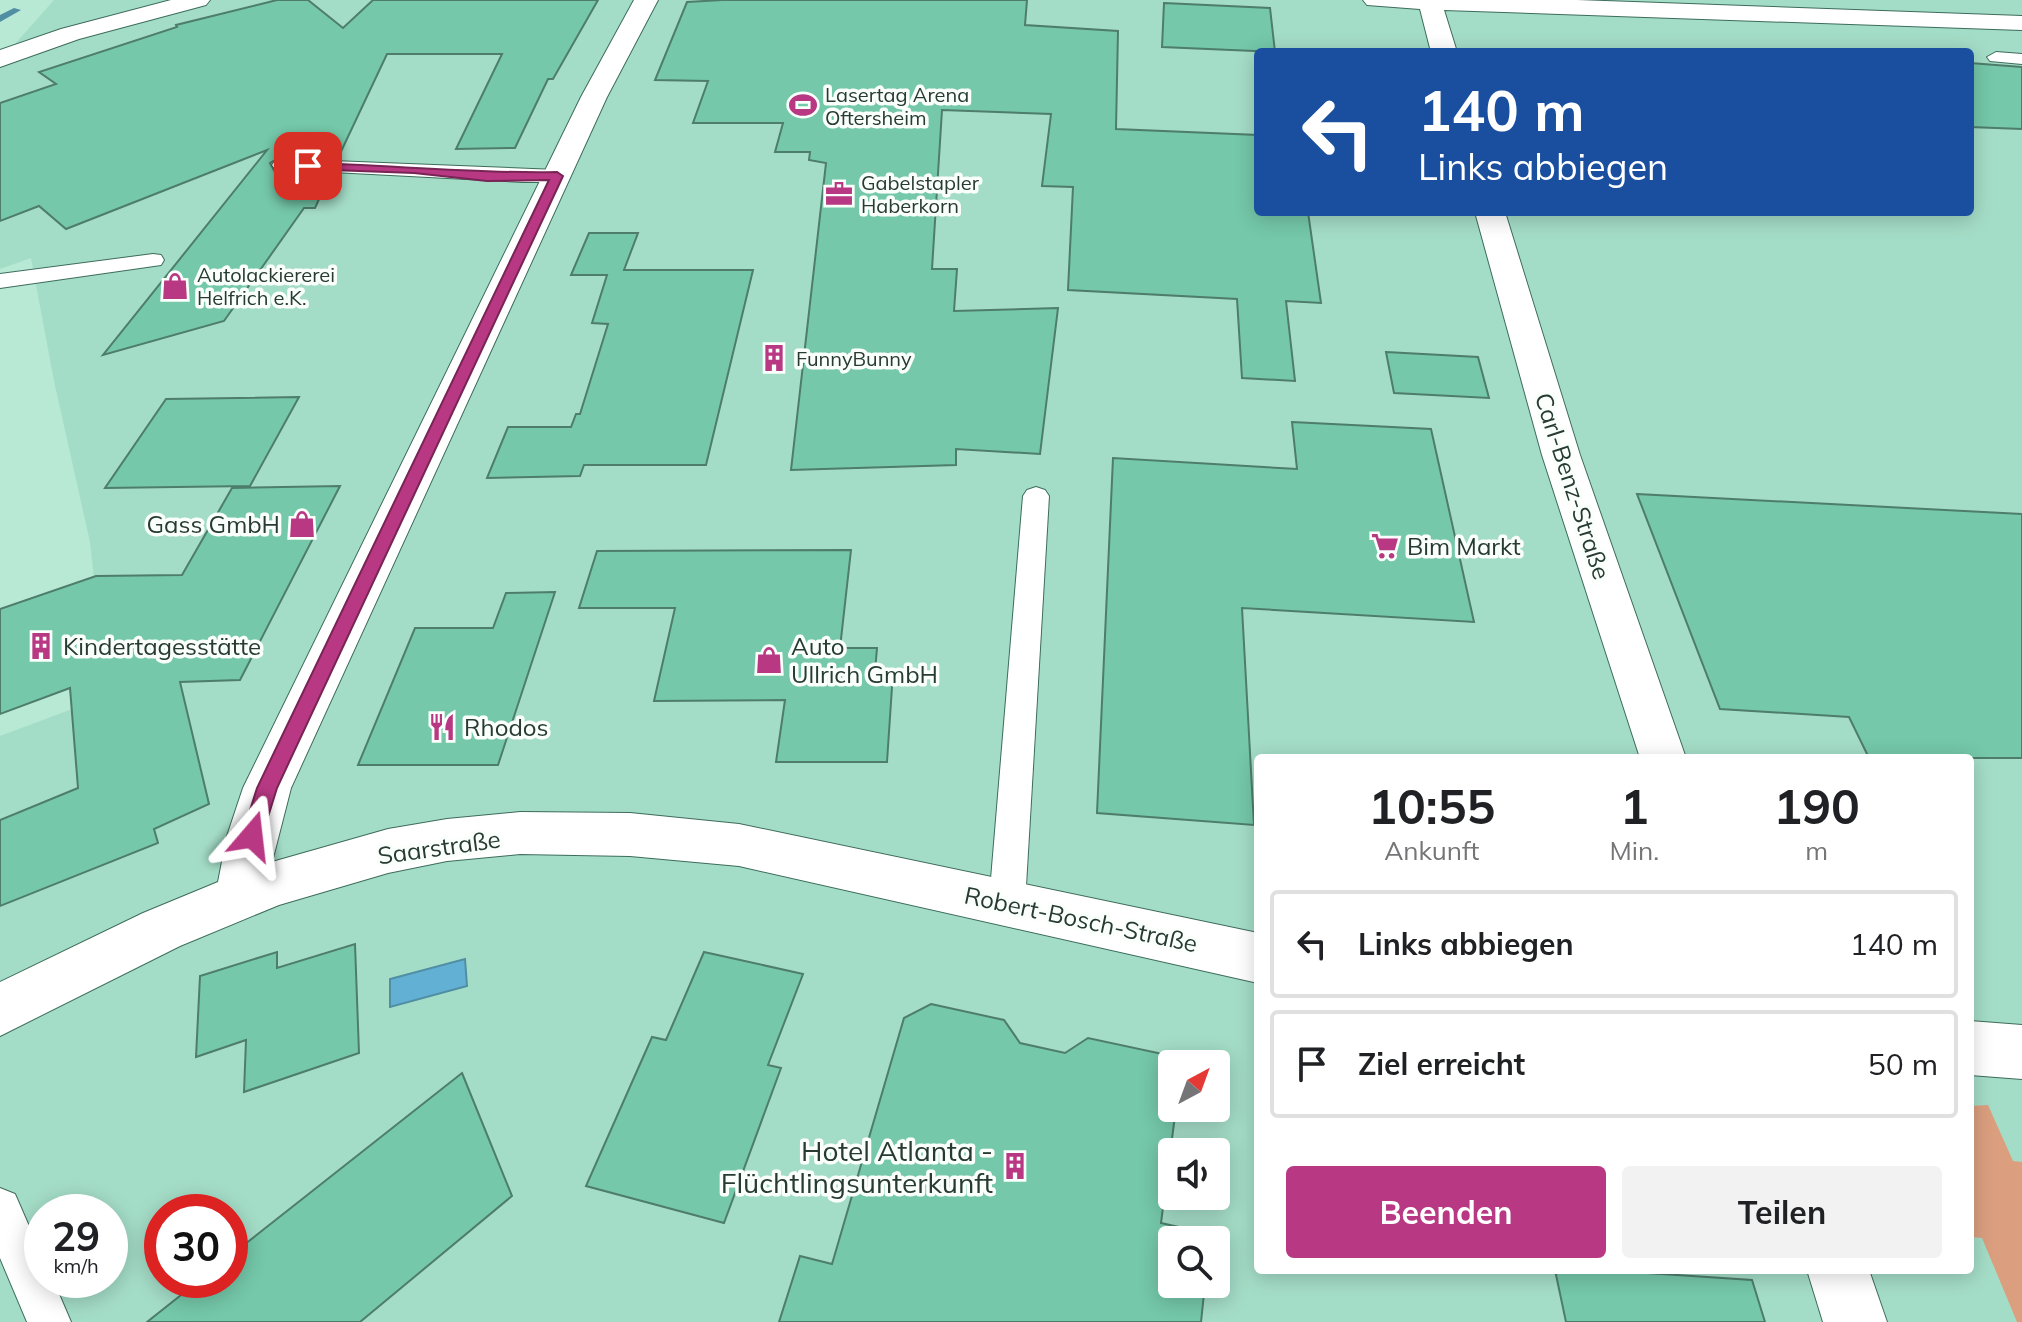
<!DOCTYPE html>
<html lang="de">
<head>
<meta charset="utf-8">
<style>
	body { margin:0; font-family:Mulish,sans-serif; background:#f2f2f2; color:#202124; height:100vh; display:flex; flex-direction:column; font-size:30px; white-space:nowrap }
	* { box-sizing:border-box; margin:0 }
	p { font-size:26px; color:#757577 }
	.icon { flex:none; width:44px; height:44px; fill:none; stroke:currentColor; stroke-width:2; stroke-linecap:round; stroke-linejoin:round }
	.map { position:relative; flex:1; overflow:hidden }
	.details { position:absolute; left:1254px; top:754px; width:720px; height:520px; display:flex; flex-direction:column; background:#fff; border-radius:8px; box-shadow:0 4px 20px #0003 }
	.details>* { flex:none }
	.guide { position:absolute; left:1254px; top:48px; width:720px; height:168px; border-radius:8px; box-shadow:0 4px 20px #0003; background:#1a4fa0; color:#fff; overflow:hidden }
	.needle { width:52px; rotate:41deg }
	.fabs { position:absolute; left:1158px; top:1050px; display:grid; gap:16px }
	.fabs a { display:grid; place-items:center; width:72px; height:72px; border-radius:8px; background:#fff; box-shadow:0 4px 20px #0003; font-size:40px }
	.speed { position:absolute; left:24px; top:1194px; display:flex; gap:16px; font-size:40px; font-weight:700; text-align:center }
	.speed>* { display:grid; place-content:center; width:104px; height:104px; border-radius:50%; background:#fff; box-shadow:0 4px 20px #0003; line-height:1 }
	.speed small { font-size:20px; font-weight:400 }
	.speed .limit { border:12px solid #d22; background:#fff; color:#111 }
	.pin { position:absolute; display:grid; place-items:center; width:68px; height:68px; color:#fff; margin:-34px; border-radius:16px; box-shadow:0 4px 12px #0006 }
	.me { position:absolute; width:88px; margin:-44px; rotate:17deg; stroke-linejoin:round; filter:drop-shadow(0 0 6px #0008) }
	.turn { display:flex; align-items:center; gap:28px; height:168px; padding:0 32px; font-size:36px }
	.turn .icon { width:104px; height:104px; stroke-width:2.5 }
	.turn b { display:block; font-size:56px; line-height:68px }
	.eta { display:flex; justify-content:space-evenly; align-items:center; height:136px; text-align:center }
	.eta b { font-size:48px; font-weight:700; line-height:56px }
	.primary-button { display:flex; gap:16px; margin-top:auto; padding:16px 32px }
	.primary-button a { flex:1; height:92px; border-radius:8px; background:#b83883; color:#fff; font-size:32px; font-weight:700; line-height:92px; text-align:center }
	.primary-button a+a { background:#f2f2f2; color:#202124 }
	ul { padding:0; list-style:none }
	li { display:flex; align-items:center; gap:24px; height:108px; margin:0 16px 12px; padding:0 16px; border:4px solid #e0e0e0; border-radius:8px }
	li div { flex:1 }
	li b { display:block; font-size:30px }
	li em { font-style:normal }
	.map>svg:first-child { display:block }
	.built { fill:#a4ddc7; fill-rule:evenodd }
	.green { fill:#db9f7f }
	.water { fill:#62b1d4; stroke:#508ea4; stroke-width:2 }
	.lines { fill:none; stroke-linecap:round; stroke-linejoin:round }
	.stream { fill:#508ea4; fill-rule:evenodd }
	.building { fill:#75c8aa; stroke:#4e7d6b; stroke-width:2 }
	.lane-casing { stroke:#3d6c5b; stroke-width:2 }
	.street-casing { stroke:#3d6c5b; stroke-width:2 }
	.lane { fill:#fff; fill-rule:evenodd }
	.street { fill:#fff; fill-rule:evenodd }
	.route { fill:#b83883; stroke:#782455; stroke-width:2 }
	.labels { text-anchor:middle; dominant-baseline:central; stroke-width:7; stroke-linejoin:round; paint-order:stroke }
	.far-poi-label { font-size:20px; fill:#273b33; stroke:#fafffc; text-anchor:start }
	.street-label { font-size:24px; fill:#273b33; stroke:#fafffc }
	.poi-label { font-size:24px; fill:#273b33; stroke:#fafffc; text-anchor:start }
	.near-poi-label { font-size:28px; fill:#273b33; stroke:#fafffc; text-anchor:end }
</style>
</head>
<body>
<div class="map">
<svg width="2022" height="1322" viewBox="0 0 2022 1322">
	<rect width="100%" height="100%" fill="#b7e9d5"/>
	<path class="built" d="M54 0H2022V1322H0V736L107 696 90 542 54 381 31 258 0 269V52L15 44ZM1258 52H1970V212H1258ZM1258 758H1970V1270H1258ZM1172 1064H1216V1108H1172ZM1172 1152H1216V1196H1172ZM42 1212H110V1280H42ZM162 1212H230V1280H162ZM1172 1240H1216V1284H1172Z"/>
	<path class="green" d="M1988 1105 2013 1161 2022 1162V1322H2017L1982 1238 1970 1237V1106Z"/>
	<path class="water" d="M465 959 467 986 390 1007V979Z"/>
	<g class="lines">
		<path class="stream" d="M14 8 21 10 0 22V15Z"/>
	</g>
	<g class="building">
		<path d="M277 0H308L343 28 373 0H598L553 79H548L515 148 456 149 502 54H387L338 158 282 156 270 163 275 172 330 175 315 208H304L224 321 103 355 267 150 66 229 39 206 0 221V103L56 84 39 72 177 27 176 25Z"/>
		<path d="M722 0H1027L1025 25 1118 31 1116 129 1258 135V212H1308L1321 303 1286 301 1295 381 1242 378 1237 299 1068 290 1073 187 1042 186 1051 114 942 110 932 269H957L954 311 1058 308 1040 454 956 449V465L791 470 826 163 809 160 810 152H775L783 123H693L708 81 655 80 687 2Z"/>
		<path d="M1164 3 1270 8 1275 52 1162 47Z"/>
		<path d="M1970 63 2022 67V129L1970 127Z"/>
		<path d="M589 233H638L624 270H753L706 465H584L580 476 487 478 508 427H571L576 414H580L608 324 592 323 607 275H571Z"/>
		<path d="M1386 352 1478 357 1489 398 1394 393Z"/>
		<path d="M299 397 250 486 105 488 166 399Z"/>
		<path d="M1292 422 1431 429 1474 622 1242 608 1254 825 1097 813 1113 458 1297 469Z"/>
		<path d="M340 486 240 680 180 682 209 804 154 829 158 843 0 906V820L78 788 70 688 0 714V609L96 576 182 575 232 488Z"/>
		<path d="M1637 494 2022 514V758H1869L1849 717 1720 709Z"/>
		<path d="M851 550 840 648H877L875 671 893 672 887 762H776L785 700 654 701 675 608H579L597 551Z"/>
		<path d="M555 592 498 765H358L415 628H493L506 593Z"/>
		<path d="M355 944 359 1053 244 1092 246 1040 196 1057 200 976 277 952V968Z"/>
		<path d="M704 952 803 974 768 1065 781 1068 724 1223 586 1186 652 1037 666 1040Z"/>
		<path d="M931 1004 1004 1020 1020 1043 1065 1053 1088 1038 1172 1056V1108H1176L1161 1223 1210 1234V1240H1172V1284H1205L1201 1322H779L800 1256 832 1264 904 1018Z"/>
		<path d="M462 1073 512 1196 360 1322H147L200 1280H230V1256Z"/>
		<path d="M1555 1270H1602L1752 1280 1765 1322H1566Z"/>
	</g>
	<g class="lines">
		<g class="lane-casing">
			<g id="lane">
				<path d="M1996 52 2022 54V64L1990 61 1987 57Z"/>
				<path d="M282 159 557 170 567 176 557 182H523L275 169 272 165 275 161Z"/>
				<path d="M153 254 161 255 164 260 161 265 0 288V274Z"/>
				<path d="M1036 487 1045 490 1049 496 1025 903 1019 914 1007 919 995 914 989 903 1023 496 1027 490Z"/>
				<path d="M0 1188 15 1194 42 1256V1280H53L71 1322H27L0 1258Z"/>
			</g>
		</g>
		<g class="street-casing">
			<g id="street">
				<path d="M171 0H210L206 5 79 39 0 67V50L61 29Z"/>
				<path d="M634 0H658L607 97 291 788 272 862 388 829 447 819 520 812 630 813 739 824 1258 933V983L739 866 630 856 520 854 447 861 388 873 279 905 180 946 0 1036V982L143 913 218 882 227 836 243 788 581 97Z"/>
				<path d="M1363 0H1577L2022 16V30L1444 10 1457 52H1431L1420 9 1367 5Z"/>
				<path d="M1475 212H1505L1580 455 1686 758H1640L1542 455Z"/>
				<path d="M1970 1021 2022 1025V1079L1970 1075Z"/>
				<path d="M1807 1270H1869L1887 1322H1823Z"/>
			</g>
		</g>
		<use href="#lane" class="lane"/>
		<use href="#street" class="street"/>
	</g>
	<path class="route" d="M308 163C392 165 474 174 557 172L563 176 277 788 262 836 259 842 252 845 245 842 242 836 257 788 549 180 487 181 414 173 304 169 302 166Z"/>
	<defs>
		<g id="stadium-bare" transform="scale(2.16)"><path d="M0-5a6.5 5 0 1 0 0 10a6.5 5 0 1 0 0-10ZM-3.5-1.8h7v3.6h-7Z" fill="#b83883" stroke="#fafffc" stroke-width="2.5" paint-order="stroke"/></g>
		<g id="office-bare" transform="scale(2.16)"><path d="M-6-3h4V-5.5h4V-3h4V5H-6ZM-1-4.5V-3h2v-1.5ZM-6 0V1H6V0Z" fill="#b83883" stroke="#fafffc" stroke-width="2.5" paint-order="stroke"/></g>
		<g id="shop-bare" transform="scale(2.16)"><path d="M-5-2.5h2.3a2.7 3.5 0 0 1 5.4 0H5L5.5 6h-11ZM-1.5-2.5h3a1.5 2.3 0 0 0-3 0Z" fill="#b83883" stroke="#fafffc" stroke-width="2.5" paint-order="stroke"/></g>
		<g id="building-bare" transform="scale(2.16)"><path d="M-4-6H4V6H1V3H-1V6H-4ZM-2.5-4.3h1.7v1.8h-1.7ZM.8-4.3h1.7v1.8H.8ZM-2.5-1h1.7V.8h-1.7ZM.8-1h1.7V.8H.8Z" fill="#b83883" stroke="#fafffc" stroke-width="2.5" paint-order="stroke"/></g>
		<g id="supermarket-bare" transform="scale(2.16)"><path d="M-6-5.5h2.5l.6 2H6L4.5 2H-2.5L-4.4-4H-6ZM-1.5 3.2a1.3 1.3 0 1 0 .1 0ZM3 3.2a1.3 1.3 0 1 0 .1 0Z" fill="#b83883" stroke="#fafffc" stroke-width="2.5" paint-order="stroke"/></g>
		<g id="restaurant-bare" transform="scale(2.16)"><path d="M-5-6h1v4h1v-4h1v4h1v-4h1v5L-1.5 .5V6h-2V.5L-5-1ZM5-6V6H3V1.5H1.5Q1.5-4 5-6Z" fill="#b83883" stroke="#fafffc" stroke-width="2.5" paint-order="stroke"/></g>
	</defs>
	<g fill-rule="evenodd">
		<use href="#stadium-bare" x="803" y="105"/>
		<use href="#office-bare" x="839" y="194"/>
		<use href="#shop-bare" x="175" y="286"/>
		<use href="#building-bare" x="774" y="358"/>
		<use href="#shop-bare" x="302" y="524"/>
		<use href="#supermarket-bare" x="1385" y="546"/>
		<use href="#building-bare" x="41" y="646"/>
		<use href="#shop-bare" x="769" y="660"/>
		<use href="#restaurant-bare" x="442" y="727"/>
		<use href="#building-bare" x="1015" y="1166"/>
	</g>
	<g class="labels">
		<g class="far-poi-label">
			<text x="825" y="94">Lasertag Arena<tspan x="825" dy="23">Oftersheim</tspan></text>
			<text x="861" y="182">Gabelstapler<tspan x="861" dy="23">Haberkorn</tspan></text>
			<text x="197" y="274">Autolackiererei<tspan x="197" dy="23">Helfrich e.K.</tspan></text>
			<text x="796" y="358">FunnyBunny</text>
		</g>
		<g class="street-label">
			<text transform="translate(1573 486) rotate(72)">Carl-Benz-Straße</text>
			<text transform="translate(439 847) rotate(-8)">Saarstraße</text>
			<text transform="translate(1081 919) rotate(12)">Robert-Bosch-Straße</text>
		</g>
		<g class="poi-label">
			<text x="280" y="524" text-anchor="end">Gass GmbH</text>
			<text x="1407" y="546">Bim Markt</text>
			<text x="63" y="646">Kindertagesstätte</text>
			<text x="791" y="646">Auto<tspan x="791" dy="28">Ullrich GmbH</tspan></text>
			<text x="464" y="727">Rhodos</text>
		</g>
		<g class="near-poi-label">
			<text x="993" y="1150">Hotel Atlanta -<tspan x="993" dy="32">Flüchtlingsunterkunft</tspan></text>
		</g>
	</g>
</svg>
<div class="fabs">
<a><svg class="needle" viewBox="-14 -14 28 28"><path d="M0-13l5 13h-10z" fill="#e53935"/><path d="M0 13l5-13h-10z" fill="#757577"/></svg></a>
<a><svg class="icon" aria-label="sound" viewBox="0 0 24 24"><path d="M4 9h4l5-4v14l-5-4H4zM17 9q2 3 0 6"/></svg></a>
<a><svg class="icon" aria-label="search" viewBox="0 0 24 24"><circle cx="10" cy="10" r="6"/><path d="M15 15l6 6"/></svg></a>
</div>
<div class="speed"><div>29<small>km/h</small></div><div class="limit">30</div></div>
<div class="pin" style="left:308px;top:166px;background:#d93025"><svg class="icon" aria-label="arrive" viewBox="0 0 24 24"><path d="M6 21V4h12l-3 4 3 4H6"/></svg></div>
<svg class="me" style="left:252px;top:836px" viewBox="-20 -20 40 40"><path d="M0-17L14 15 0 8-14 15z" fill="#b83883" stroke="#fff" stroke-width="4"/></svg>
<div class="guide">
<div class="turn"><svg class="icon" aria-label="left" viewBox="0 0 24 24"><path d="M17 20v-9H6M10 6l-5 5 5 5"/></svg><div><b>140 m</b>Links abbiegen</div></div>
</div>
<section class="details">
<div class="eta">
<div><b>10:55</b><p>Ankunft</p></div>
<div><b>1</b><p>Min.</p></div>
<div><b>190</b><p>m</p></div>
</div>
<ul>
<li><svg class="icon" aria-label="left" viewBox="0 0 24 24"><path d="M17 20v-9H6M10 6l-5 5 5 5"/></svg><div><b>Links abbiegen</b></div><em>140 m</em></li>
<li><svg class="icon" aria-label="arrive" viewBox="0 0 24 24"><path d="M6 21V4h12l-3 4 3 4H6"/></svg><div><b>Ziel erreicht</b></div><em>50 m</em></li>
</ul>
<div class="primary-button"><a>Beenden</a><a>Teilen</a></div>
</section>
</div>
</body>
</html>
